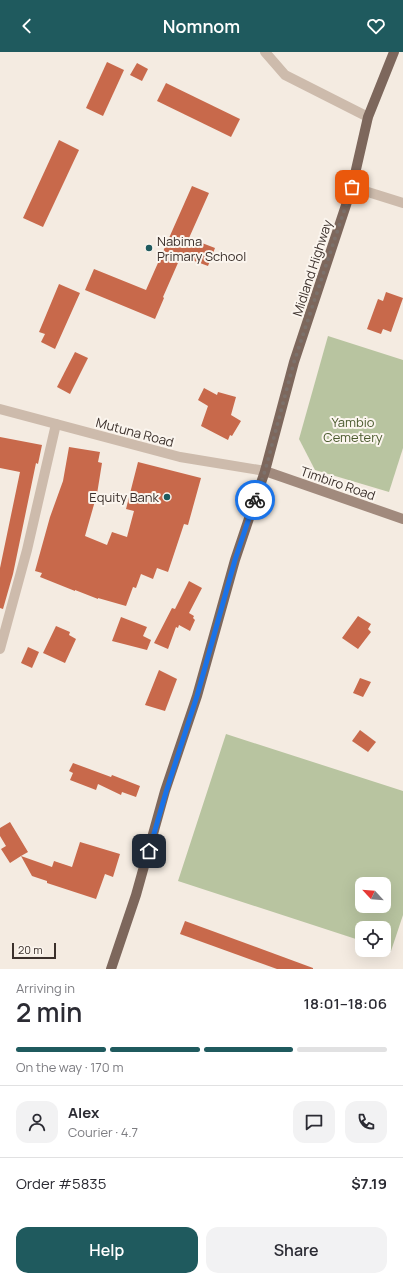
<!DOCTYPE html>
<html lang="en">
<head>
<meta charset="utf-8">
<style>
  body { margin:0; font-family:Manrope,sans-serif; background:#f2f2f3; color:#2b2b33; height:100vh; display:flex; flex-direction:column; font-size:15px; white-space:nowrap }
  * { box-sizing:border-box; margin:0 }
  p { font-size:13px; color:#7c7c81 }
  .icon { flex:none; width:22px; height:22px; fill:none; stroke:currentColor; stroke-width:2; stroke-linecap:round; stroke-linejoin:round }
  .map { position:relative; height:917px; overflow:hidden }
  .drawer { display:flex; flex-direction:column; background:#fff; flex:1 }
  .drawer>* { flex:none }
  .needle { width:26px; rotate:296deg }
  .buttons { position:absolute; left:355px; top:825px; display:grid; gap:8px }
  .buttons a { display:grid; place-items:center; width:36px; height:36px; border-radius:8px; background:#fff; box-shadow:0 4px 16px #0002; font-size:20px }
  .scale { position:absolute; left:12px; bottom:10px; width:44px; box-sizing:border-box; padding-left:4px; border:2px solid #3b302b; border-top:0; font-size:11px; line-height:14px; white-space:nowrap; color:#3b302b; -webkit-text-stroke:3px #fbf5ee; paint-order:stroke }
  .pin { position:absolute; display:grid; place-items:center; width:34px; height:34px; color:#fff; margin:-17px; border-radius:8px; box-shadow:0 2px 6px #0006 }
  .courier { position:absolute; display:grid; place-items:center; width:40px; height:40px; margin:-20px; border:3px solid #1a73e8; border-radius:50%; background:#fff; color:#222; box-shadow:0 1px 5px #0007 }
  .head em { font-style:normal; font-weight:600 }
  .head div { display:flex; flex-direction:column-reverse }
  .head { display:flex; align-items:center; justify-content:space-between; height:68px; padding:0 16px }
  h1 { font-size:26px; font-weight:600; line-height:30px }
  .bar { display:grid; grid-template-columns:repeat(4,1fr); gap:6px 4px; align-content:center; height:48px; padding:0 16px }
  .bar i { height:5px; border-radius:3px; background:#e1e1e2 }
  .bar .current { background:#1f5a5e }
  .bar p { grid-column:span 4 }
  .line { display:flex; align-items:center; gap:10px; padding:0 16px; border-top:1px solid #e1e1e2 }
  .line div { flex:1 }
  .round { display:grid; place-items:center; flex:none; width:42px; height:42px; border-radius:12px; background:#f2f2f3 }
  .button { display:flex; gap:8px; margin-top:auto; padding:8px 16px }
  .button a { flex:1; height:46px; border-radius:12px; background:#1f5a5e; color:#fff; font-size:16px; font-weight:600; line-height:46px; text-align:center }
  .button a+a { background:#f2f2f3; color:#2b2b33 }
  header { display:flex; justify-content:space-between; align-items:center; height:52px; padding:0 16px; background:#1f5a5e; color:#fff; font-size:18px; font-weight:600 }
  .map>svg:first-child { display:block }
</style>
</head>
<body>
<header><svg class="icon" aria-label="back" viewBox="0 0 24 24"><path d="M15 5l-7 7 7 7"/></svg>Nomnom<svg class="icon" aria-label="heart" viewBox="0 0 24 24"><path d="M12 20l-8-8c-3-5 5-10 8-4 3-6 11-1 8 4z"/></svg></header>
<div class="map">
<svg width="403" height="917" viewBox="0 0 403 917">
  <rect width="100%" height="100%" fill="#f4ebe1"/>
  <g fill="#b8c4a0" fill-rule="evenodd">
    <path d="M 328,284 L 403,308 L 403,396 L 389,440 L 315,418 L 299,387 Z"/>
    <path d="M 226,682 L 403,739 L 403,863 L 391,899 L 384,896 L 384,876 L 362,876 L 362,889 L 178,829 ZM 362,832 L 384,832 L 384,854 L 362,854 Z"/>
  </g>
  <g fill="#c8694b">
    <path d="M 107,10 L 124,18 L 103,64 L 86,56 Z"/>
    <path d="M 137,11 L 148,17 L 142,29 L 130,23 Z"/>
    <path d="M 166,31 L 240,67 L 231,85 L 157,49 Z"/>
    <path d="M 59,88 L 79,98 L 43,175 L 23,166 Z"/>
    <path d="M 192,134 L 209,141 L 189,186 L 215,196 L 208,214 L 181,204 L 163,245 L 164,246 L 155,267 L 85,238 L 94,217 L 146,238 Z"/>
    <path d="M 59,232 L 80,241 L 55,297 L 41,290 L 45,282 L 39,280 Z"/>
    <path d="M 386,240 L 403,246 L 391,280 L 383,277 L 381,282 L 367,277 L 378,247 L 383,249 Z"/>
    <path d="M 75,300 L 88,306 L 70,342 L 57,335 Z"/>
    <path d="M 204,336 L 217,343 L 218,340 L 236,345 L 231,363 L 241,369 L 232,384 L 230,383 L 228,388 L 201,374 L 208,354 L 198,348 Z"/>
    <path d="M 0,385 L 42,393 L 38,412 L 36,411 L 13,522 L 3,557 L 0,556 L 0,516 L 20,420 L 0,416 Z"/>
    <path d="M 69,395 L 100,400 L 98,410 L 102,411 L 97,442 L 85,484 L 107,493 L 112,480 L 127,485 L 134,459 L 126,457 L 138,410 L 201,426 L 188,473 L 184,472 L 168,520 L 157,516 L 153,527 L 141,522 L 136,536 L 133,535 L 126,554 L 98,546 L 98,547 L 75,538 L 75,539 L 40,525 L 42,521 L 35,519 L 50,465 L 63,429 Z"/>
    <path d="M 189,529 L 202,536 L 189,561 L 194,564 L 193,566 L 195,568 L 190,579 L 179,573 L 178,576 L 176,575 L 168,597 L 154,591 L 172,556 L 175,557 Z"/>
    <path d="M 358,564 L 371,572 L 368,577 L 371,580 L 358,597 L 342,586 Z"/>
    <path d="M 121,565 L 147,575 L 143,584 L 151,588 L 147,598 L 112,589 Z"/>
    <path d="M 56,574 L 70,580 L 69,583 L 76,587 L 65,611 L 43,601 Z"/>
    <path d="M 28,595 L 39,600 L 32,616 L 21,611 Z"/>
    <path d="M 159,618 L 177,627 L 165,659 L 145,653 Z"/>
    <path d="M 360,626 L 371,630 L 363,645 L 353,641 Z"/>
    <path d="M 360,678 L 376,690 L 368,700 L 352,689 Z"/>
    <path d="M 73,711 L 111,725 L 112,723 L 140,734 L 136,745 L 122,740 L 121,743 L 98,732 L 96,738 L 70,728 L 73,721 L 69,719 Z"/>
    <path d="M 10,770 L 28,800 L 21,804 L 52,815 L 54,809 L 72,815 L 80,790 L 120,802 L 113,825 L 105,822 L 96,847 L 47,831 L 47,829 L 32,824 L 21,804 L 10,811 L 1,797 L 6,794 L 0,784 L 0,776 Z"/>
    <path d="M 185,869 L 313,916 L 313,917 L 277,917 L 180,882 Z"/>
  </g>
  <g fill="none" stroke-linecap="round" stroke-linejoin="round">
    <g stroke="#cdbbac" stroke-width="10">
      <path d="M 265,0 L 285,23 L 368,65"/>
      <path d="M 352,135 L 403,151"/>
      <path d="M 0,597 L 27,498 L 56,372"/>
    </g>
    <path stroke="#cdbbac" stroke-width="10" d="M 0,357 L 180,405 L 265,419"/>
    <path stroke="#a18a7d" stroke-width="10" d="M 265,419 L 403,467"/>
    <path stroke="#7d675c" stroke-width="10" d="M 111,917 L 136,843 L 165,739 L 197,644 L 235,508 L 265,419 L 294,310 L 352,135 L 368,65 L 394,0"/>
  </g>
  <g fill="none" stroke-linecap="round" stroke-linejoin="round">
    <path stroke="#7c716b" stroke-width="4" stroke-dasharray="0 7.2" d="M 255,448 L 265,419 L 294,310 L 352,135"/>
    <path stroke="#1a73e8" stroke-width="5" d="M 149,799 L 166,740 L 197,644 L 235,508 L 255,448"/>
  </g>
  <g fill="#1f5a5e" stroke="#fbf5ee" stroke-width="1.5">
    <circle cx="149" cy="196" r="4"/>
    <circle cx="167" cy="445" r="4"/>
  </g>
  <g text-anchor="middle" dominant-baseline="central" stroke-width="4" stroke-linejoin="round" paint-order="stroke">
    <g font-size="13" fill="#3b302b" stroke="#fbf5ee" text-anchor="start">
      <text x="157" y="189">Nabima<tspan x="157" dy="15">Primary School</tspan></text>
      <text x="159" y="445" text-anchor="end">Equity Bank</text>
    </g>
    <g font-size="13" fill="#3b302b" stroke="#fbf5ee">
      <text transform="translate(312 216) rotate(-72)">Midland Highway</text>
      <text transform="translate(135 380) rotate(15)">Mutuna Road</text>
      <text transform="translate(338 431) rotate(19)">Timbiro Road</text>
    </g>
    <g font-size="13" fill="#4a5a2e" stroke="#fbf5ee">
      <text x="353" y="370">Yambio<tspan x="353" dy="15">Cemetery</tspan></text>
    </g>
  </g>
</svg>
<div class="buttons">
<a><svg class="needle" viewBox="-14 -14 28 28"><path d="M0-13l5 13h-10z" fill="#e53935"/><path d="M0 13l5-13h-10z" fill="#7c7c81"/></svg></a>
<a><svg class="icon" aria-label="locate" viewBox="0 0 24 24"><circle cx="12" cy="12" r="6"/><path d="M12 2v4M12 18v4M2 12h4M18 12h4"/></svg></a>
</div>
<div class="scale">20 m</div>
<div class="pin" style="left:352px;top:135px;background:#ea580c"><svg class="icon" aria-label="bag" viewBox="0 0 24 24"><path d="M5 8h14l-1 12H6zM9 8a3 3 0 0 1 6 0"/></svg></div>
<div class="pin" style="left:149px;top:799px;background:#1f2937"><svg class="icon" aria-label="home" viewBox="0 0 24 24"><path d="M3 11l9-7 9 7M6 9v11h12V9"/></svg></div>
<div class="courier" style="left:255px;top:448px"><svg class="icon" aria-label="bike" viewBox="0 0 24 24"><circle cx="6" cy="16" r="4"/><circle cx="18" cy="16" r="4"/><path d="M6 16l4-8h5l3 8M10 8l3 8H6M13 5h3"/></svg></div>
</div>
<section class="drawer">
<div class="head"><div><h1>2 min</h1><p>Arriving in</p></div><em>18:01–18:06</em></div>
<div class="bar"><i class="current"></i><i class="current"></i><i class="current"></i><i></i><p>On the way · 170 m</p></div>
<div class="line" style="height:72px"><a class="round"><svg class="icon" aria-label="person" viewBox="0 0 24 24"><circle cx="12" cy="8" r="4"/><path d="M4 21q1-7 8-7t8 7"/></svg></a><div><b>Alex</b><p>Courier · 4.7</p></div><a class="round"><svg class="icon" aria-label="chat" viewBox="0 0 24 24"><path d="M4 5h16v11H9l-5 4z"/></svg></a><a class="round"><svg class="icon" aria-label="phone" viewBox="0 0 24 24"><path d="M5 4h4l2 5-3 2q2 4 5 5l2-3 5 2v4C11 20 4 13 5 4z"/></svg></a></div>
<div class="line" style="height:52px"><div>Order #5835</div><b>$7.19</b></div>
<div class="button"><a>Help</a><a>Share</a></div>
</section>
</body>
</html>
